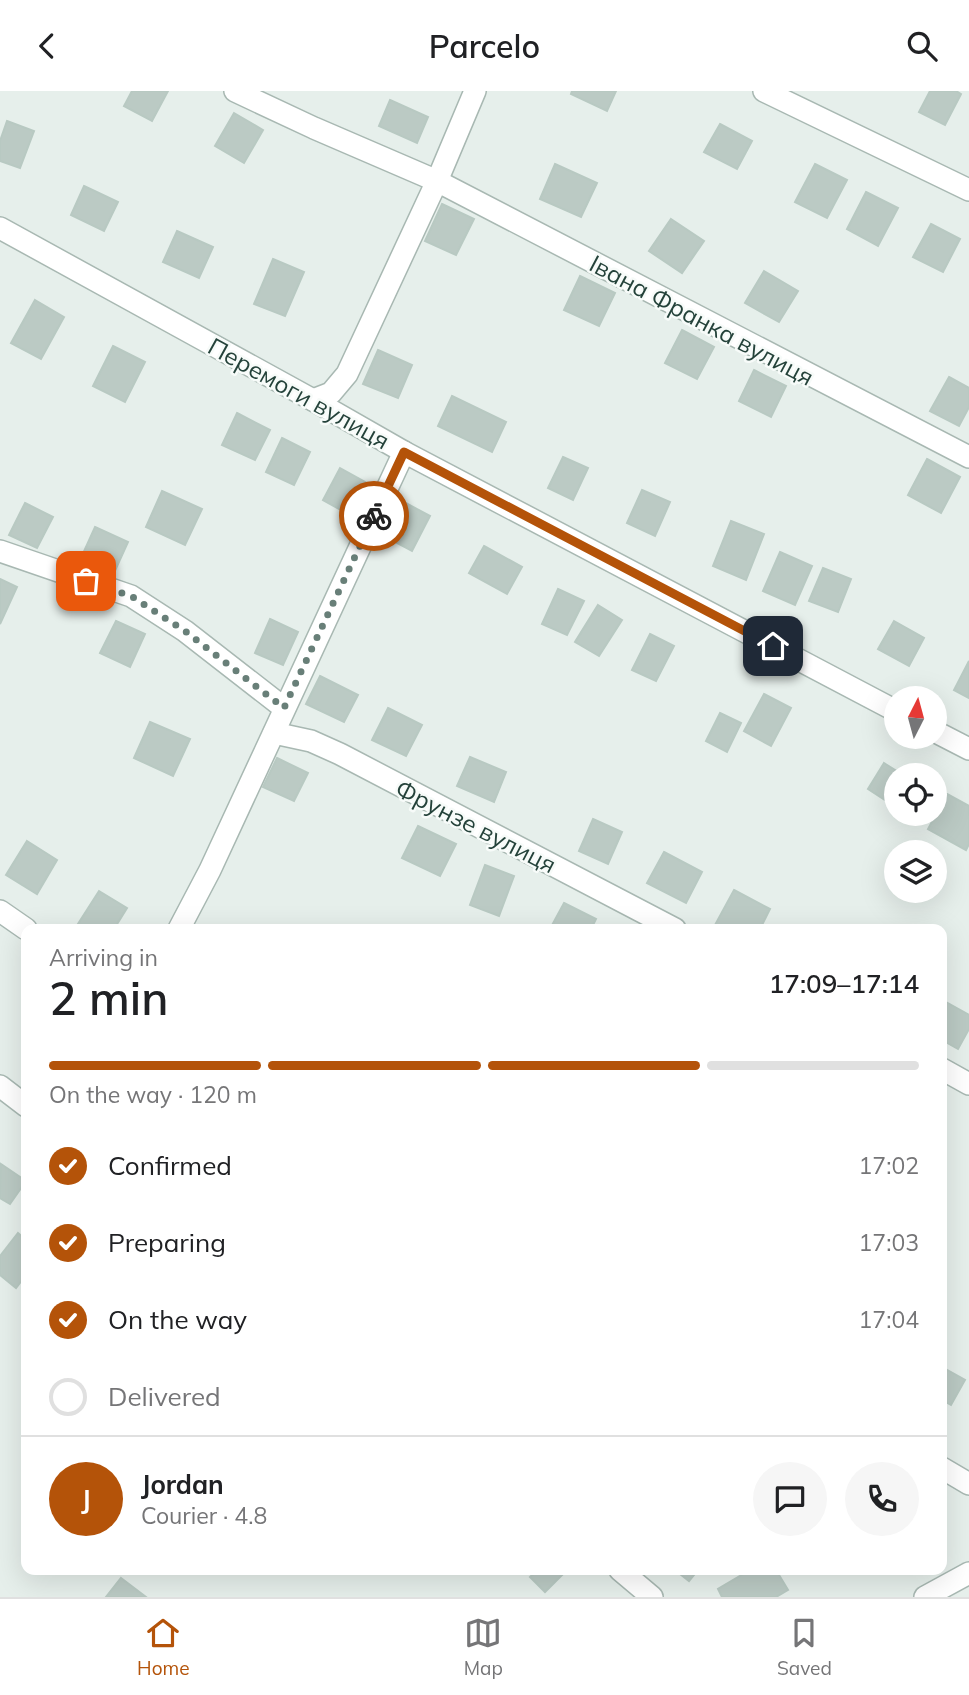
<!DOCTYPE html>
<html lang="en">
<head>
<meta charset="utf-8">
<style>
  body { margin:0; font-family:Mulish,sans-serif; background:#f6f6f6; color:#202124; height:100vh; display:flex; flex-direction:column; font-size:26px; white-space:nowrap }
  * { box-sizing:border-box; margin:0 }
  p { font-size:23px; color:#757577 }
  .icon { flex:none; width:38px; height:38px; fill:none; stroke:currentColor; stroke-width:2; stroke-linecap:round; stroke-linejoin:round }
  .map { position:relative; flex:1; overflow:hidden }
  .drawer { position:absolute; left:21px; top:833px; width:926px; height:651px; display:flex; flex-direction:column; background:#fff; border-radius:14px; box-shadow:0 7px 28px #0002 }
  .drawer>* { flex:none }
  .needle { width:46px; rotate:6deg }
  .controls { position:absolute; left:884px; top:595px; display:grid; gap:14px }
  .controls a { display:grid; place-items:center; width:63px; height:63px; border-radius:50%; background:#fff; box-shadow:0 7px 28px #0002; font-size:35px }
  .pin { position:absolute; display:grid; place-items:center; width:60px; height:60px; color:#fff; margin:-30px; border-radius:14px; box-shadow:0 4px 10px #0006 }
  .courier { position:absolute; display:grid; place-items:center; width:70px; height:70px; margin:-35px; border:5px solid #b45309; border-radius:50%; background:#fff; color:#222; box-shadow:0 2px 9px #0007 }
  .summary em { font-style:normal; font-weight:600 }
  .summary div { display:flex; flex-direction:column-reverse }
  .summary { display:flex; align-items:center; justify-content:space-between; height:119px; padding:0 28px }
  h1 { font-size:46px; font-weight:600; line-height:52px }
  .bar { display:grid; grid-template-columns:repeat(4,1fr); gap:10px 7px; align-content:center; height:84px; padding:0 28px }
  .bar i { height:9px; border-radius:5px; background:#e0e0e0 }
  .bar .active { background:#b45309 }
  .bar p { grid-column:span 4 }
  .line { display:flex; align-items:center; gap:18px; padding:0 28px; border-top:2px solid #e0e0e0 }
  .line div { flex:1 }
  .round { display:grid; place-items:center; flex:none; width:74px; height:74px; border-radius:37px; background:#f6f6f6 }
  ol { padding:0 28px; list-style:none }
  li { display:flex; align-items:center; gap:21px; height:77px }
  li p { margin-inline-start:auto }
  li .icon { padding:7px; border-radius:50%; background:#b45309; color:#fff; stroke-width:4 }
  li:last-child { color:#757577 }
  li i { width:38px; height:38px; border:4px solid #e0e0e0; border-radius:50% }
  header { display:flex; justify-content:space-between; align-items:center; height:91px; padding:0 28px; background:#fff; font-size:32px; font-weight:600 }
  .menu { display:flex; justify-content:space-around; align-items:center; height:98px; border-top:2px solid #e0e0e0; background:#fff; font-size:19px; color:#757577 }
  .menu a { display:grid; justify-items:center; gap:4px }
  .menu .active { color:#b45309 }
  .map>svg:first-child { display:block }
</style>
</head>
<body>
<header><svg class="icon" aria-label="back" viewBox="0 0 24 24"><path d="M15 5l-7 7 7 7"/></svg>Parcelo<svg class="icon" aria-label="search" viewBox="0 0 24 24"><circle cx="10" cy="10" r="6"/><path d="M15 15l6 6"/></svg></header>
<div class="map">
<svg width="969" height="1506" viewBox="0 0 969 1506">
  <rect width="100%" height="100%" fill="#e6efeb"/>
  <g fill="#bbcac4" stroke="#b8c9c2" stroke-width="2">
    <path d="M 132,0 L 168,0 L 152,30 L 124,15 Z"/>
    <path d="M 572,0 L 616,0 L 607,20 L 571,3 Z"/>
    <path d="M 930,0 L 956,0 L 961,3 L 945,34 L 919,21 Z"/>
    <path d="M 390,9 L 428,26 L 417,52 L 379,35 Z"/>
    <path d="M 234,22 L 263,39 L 244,72 L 215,55 Z"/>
    <path d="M 7,30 L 34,40 L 20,77 L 0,70 L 0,50 Z"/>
    <path d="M 720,33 L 752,50 L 737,78 L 704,61 Z"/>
    <path d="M 555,73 L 597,92 L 581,126 L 540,108 Z"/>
    <path d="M 815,73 L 847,89 L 827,127 L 795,111 Z"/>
    <path d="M 84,95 L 118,111 L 104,140 L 71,124 Z"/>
    <path d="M 866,101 L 898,117 L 878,155 L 847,138 Z"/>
    <path d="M 442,113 L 474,128 L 456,164 L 425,150 Z"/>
    <path d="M 671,128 L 704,150 L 682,182 L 649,160 Z"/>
    <path d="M 931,133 L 960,148 L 943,181 L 913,166 Z"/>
    <path d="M 177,140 L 213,156 L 199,187 L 163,171 Z"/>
    <path d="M 273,168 L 304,181 L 285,225 L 254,213 Z"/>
    <path d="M 764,180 L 798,200 L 779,231 L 745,212 Z"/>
    <path d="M 580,185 L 615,202 L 599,235 L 564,219 Z"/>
    <path d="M 35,209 L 64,226 L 41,268 L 11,252 Z"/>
    <path d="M 682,239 L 714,256 L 697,288 L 665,272 Z"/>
    <path d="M 113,255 L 145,271 L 125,311 L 93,295 Z"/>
    <path d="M 378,259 L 412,274 L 398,307 L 363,293 Z"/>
    <path d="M 754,279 L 786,295 L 771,326 L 739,310 Z"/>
    <path d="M 949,286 L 969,297 L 969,316 L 959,335 L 930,320 Z"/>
    <path d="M 452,305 L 506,331 L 492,361 L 438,335 Z"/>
    <path d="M 237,322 L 270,339 L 255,369 L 222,354 Z"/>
    <path d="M 282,347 L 310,361 L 294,394 L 266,381 Z"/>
    <path d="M 563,366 L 588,377 L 573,409 L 548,397 Z"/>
    <path d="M 927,368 L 960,386 L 941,422 L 908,404 Z"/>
    <path d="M 340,377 L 365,391 L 348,423 L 323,409 Z"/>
    <path d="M 642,399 L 670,411 L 655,445 L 627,432 Z"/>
    <path d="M 162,400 L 202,418 L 185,454 L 146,436 Z"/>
    <path d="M 402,410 L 430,425 L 412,460 L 384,445 Z"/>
    <path d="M 25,412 L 53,426 L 37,457 L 9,444 Z"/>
    <path d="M 731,430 L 764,443 L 746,489 L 713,475 Z"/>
    <path d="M 95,436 L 128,451 L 114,482 L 81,467 Z"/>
    <path d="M 484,455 L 522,476 L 507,503 L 469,482 Z"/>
    <path d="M 780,461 L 812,475 L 795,514 L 763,500 Z"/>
    <path d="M 823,477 L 851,488 L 838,521 L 809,510 Z"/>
    <path d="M 0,488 L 17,496 L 0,533 Z"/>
    <path d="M 558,498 L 584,510 L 567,544 L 542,533 Z"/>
    <path d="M 598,514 L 622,529 L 599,565 L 575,551 Z"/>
    <path d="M 270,528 L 298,541 L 283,574 L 255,562 Z"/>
    <path d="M 116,530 L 145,543 L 130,576 L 100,562 Z"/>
    <path d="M 894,530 L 924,547 L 909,575 L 878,558 Z"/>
    <path d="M 650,543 L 674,555 L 656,590 L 632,579 Z"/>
    <path d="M 969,570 L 969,607 L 954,599 Z"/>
    <path d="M 320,585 L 358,604 L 344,631 L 306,613 Z"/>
    <path d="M 764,603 L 791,617 L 771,655 L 744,640 Z"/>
    <path d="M 388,617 L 422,634 L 406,665 L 372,649 Z"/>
    <path d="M 720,622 L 741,632 L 727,661 L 706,650 Z"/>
    <path d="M 150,631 L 190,648 L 173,685 L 134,667 Z"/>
    <path d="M 470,666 L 506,681 L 494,711 L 457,695 Z"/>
    <path d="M 277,667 L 308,682 L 294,710 L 263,696 Z"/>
    <path d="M 884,672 L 903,684 L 896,684 L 894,715 L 868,698 Z"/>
    <path d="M 947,703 L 969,715 L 969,753 L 966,759 L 928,738 Z"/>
    <path d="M 593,728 L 622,741 L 608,773 L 579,760 Z"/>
    <path d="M 418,735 L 456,753 L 440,785 L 402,767 Z"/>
    <path d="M 27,750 L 57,769 L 37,803 L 6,784 Z"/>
    <path d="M 664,761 L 702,781 L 686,812 L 647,792 Z"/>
    <path d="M 485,774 L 514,785 L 499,825 L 470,814 Z"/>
    <path d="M 734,799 L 770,818 L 760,838 L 723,838 L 715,834 Z"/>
    <path d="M 99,800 L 127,817 L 114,838 L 87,838 L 78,833 Z"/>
    <path d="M 564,812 L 596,828 L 591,838 L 550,838 Z"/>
    <path d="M 946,911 L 969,924 L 969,938 L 958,958 L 942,949 L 942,919 Z"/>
    <path d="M 1,1073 L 26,1090 L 10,1113 L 0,1107 Z"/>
    <path d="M 18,1142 L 26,1149 L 26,1184 L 16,1197 L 0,1184 L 0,1165 Z"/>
    <path d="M 942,1276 L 965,1289 L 951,1314 L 942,1309 Z"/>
    <path d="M 537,1479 L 564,1479 L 566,1480 L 545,1501 L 530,1486 Z"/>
    <path d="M 675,1479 L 698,1479 L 689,1490 Z"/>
    <path d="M 750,1479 L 776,1479 L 788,1499 L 776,1506 L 722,1506 L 718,1498 Z"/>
    <path d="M 121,1487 L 146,1506 L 106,1506 Z"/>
  </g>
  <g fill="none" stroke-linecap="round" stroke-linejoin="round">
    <defs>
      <g id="minor">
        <path d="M 235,0 L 314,37 L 437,90 L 969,366"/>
        <path d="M 764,0 L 969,99"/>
        <path d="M 0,137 L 313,309 L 404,361 L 896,620"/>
        <path d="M 313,309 L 331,302 L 347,283 L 437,90 L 475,0"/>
        <path d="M 0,460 L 131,505 L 185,540 L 284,617"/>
        <path d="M 934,640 L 969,658"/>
        <path d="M 274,642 L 311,650 L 340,663 L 675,838"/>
        <path d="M 0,820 L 26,838"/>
        <path d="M 179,838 L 210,779 L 404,361"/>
        <path d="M 942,978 L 969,993"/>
        <path d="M 0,995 L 26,1015"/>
        <path d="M 942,1377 L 969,1393"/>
        <path d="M 620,1479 L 652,1506"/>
        <path d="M 925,1506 L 969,1482"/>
      </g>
    </defs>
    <use href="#minor" stroke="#a8b8b2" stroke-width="24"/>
    <use href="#minor" stroke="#fff" stroke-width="21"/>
  </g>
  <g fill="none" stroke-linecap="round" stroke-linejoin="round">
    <path stroke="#687f78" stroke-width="7" stroke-dasharray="0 12.6" d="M 86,490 L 131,505 L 185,540 L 284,617 L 374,425"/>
    <path stroke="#b45309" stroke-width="9" d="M 374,425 L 404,361 L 773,555"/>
  </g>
  <g text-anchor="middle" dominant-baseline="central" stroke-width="5" stroke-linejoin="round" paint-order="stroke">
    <g font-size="24" fill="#24423a" stroke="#f7fbf9">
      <text transform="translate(702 229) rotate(28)">Івана Франка вулиця</text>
      <text transform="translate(299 302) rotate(29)">Перемоги вулиця</text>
      <text transform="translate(476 735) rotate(27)">Фрунзе вулиця</text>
    </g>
  </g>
</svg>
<div class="controls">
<a><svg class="needle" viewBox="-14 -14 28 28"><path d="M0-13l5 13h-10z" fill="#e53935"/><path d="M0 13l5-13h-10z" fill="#757577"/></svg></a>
<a><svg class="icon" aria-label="locate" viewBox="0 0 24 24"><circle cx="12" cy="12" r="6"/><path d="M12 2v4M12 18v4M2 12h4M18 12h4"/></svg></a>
<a><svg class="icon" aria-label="layers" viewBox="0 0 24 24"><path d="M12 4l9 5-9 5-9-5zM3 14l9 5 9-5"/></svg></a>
</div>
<div class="pin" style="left:86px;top:490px;background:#ea580c"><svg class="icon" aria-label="bag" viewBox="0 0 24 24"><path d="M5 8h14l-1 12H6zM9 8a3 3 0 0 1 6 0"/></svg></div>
<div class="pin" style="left:773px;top:555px;background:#1f2937"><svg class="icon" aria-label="home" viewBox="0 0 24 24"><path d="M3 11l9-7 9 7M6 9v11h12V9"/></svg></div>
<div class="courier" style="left:374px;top:425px"><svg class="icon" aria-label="bike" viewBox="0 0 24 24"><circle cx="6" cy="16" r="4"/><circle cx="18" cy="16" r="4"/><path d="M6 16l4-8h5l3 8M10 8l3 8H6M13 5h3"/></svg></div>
<section class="drawer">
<div class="summary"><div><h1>2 min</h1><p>Arriving in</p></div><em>17:09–17:14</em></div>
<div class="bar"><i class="active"></i><i class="active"></i><i class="active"></i><i></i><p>On the way · 120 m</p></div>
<ol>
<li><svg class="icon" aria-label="check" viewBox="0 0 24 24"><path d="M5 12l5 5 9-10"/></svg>Confirmed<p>17:02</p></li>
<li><svg class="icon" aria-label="check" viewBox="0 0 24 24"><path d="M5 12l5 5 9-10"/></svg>Preparing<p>17:03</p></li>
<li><svg class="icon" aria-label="check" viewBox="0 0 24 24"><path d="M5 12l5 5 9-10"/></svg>On the way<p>17:04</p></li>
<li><i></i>Delivered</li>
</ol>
<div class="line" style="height:126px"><b class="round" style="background:#b45309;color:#fff">J</b><div><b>Jordan</b><p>Courier · 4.8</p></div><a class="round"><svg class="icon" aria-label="chat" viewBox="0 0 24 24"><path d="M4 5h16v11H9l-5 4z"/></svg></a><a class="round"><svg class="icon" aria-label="phone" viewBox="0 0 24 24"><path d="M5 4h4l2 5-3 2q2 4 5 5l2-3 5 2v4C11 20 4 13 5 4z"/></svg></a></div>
</section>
</div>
<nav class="menu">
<a class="active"><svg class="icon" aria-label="home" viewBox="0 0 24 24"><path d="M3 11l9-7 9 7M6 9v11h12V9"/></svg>Home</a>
<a><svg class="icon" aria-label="map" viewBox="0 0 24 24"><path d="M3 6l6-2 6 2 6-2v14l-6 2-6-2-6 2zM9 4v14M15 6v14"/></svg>Map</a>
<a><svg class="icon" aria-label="saved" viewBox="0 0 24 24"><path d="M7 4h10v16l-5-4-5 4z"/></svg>Saved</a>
</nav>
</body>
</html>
